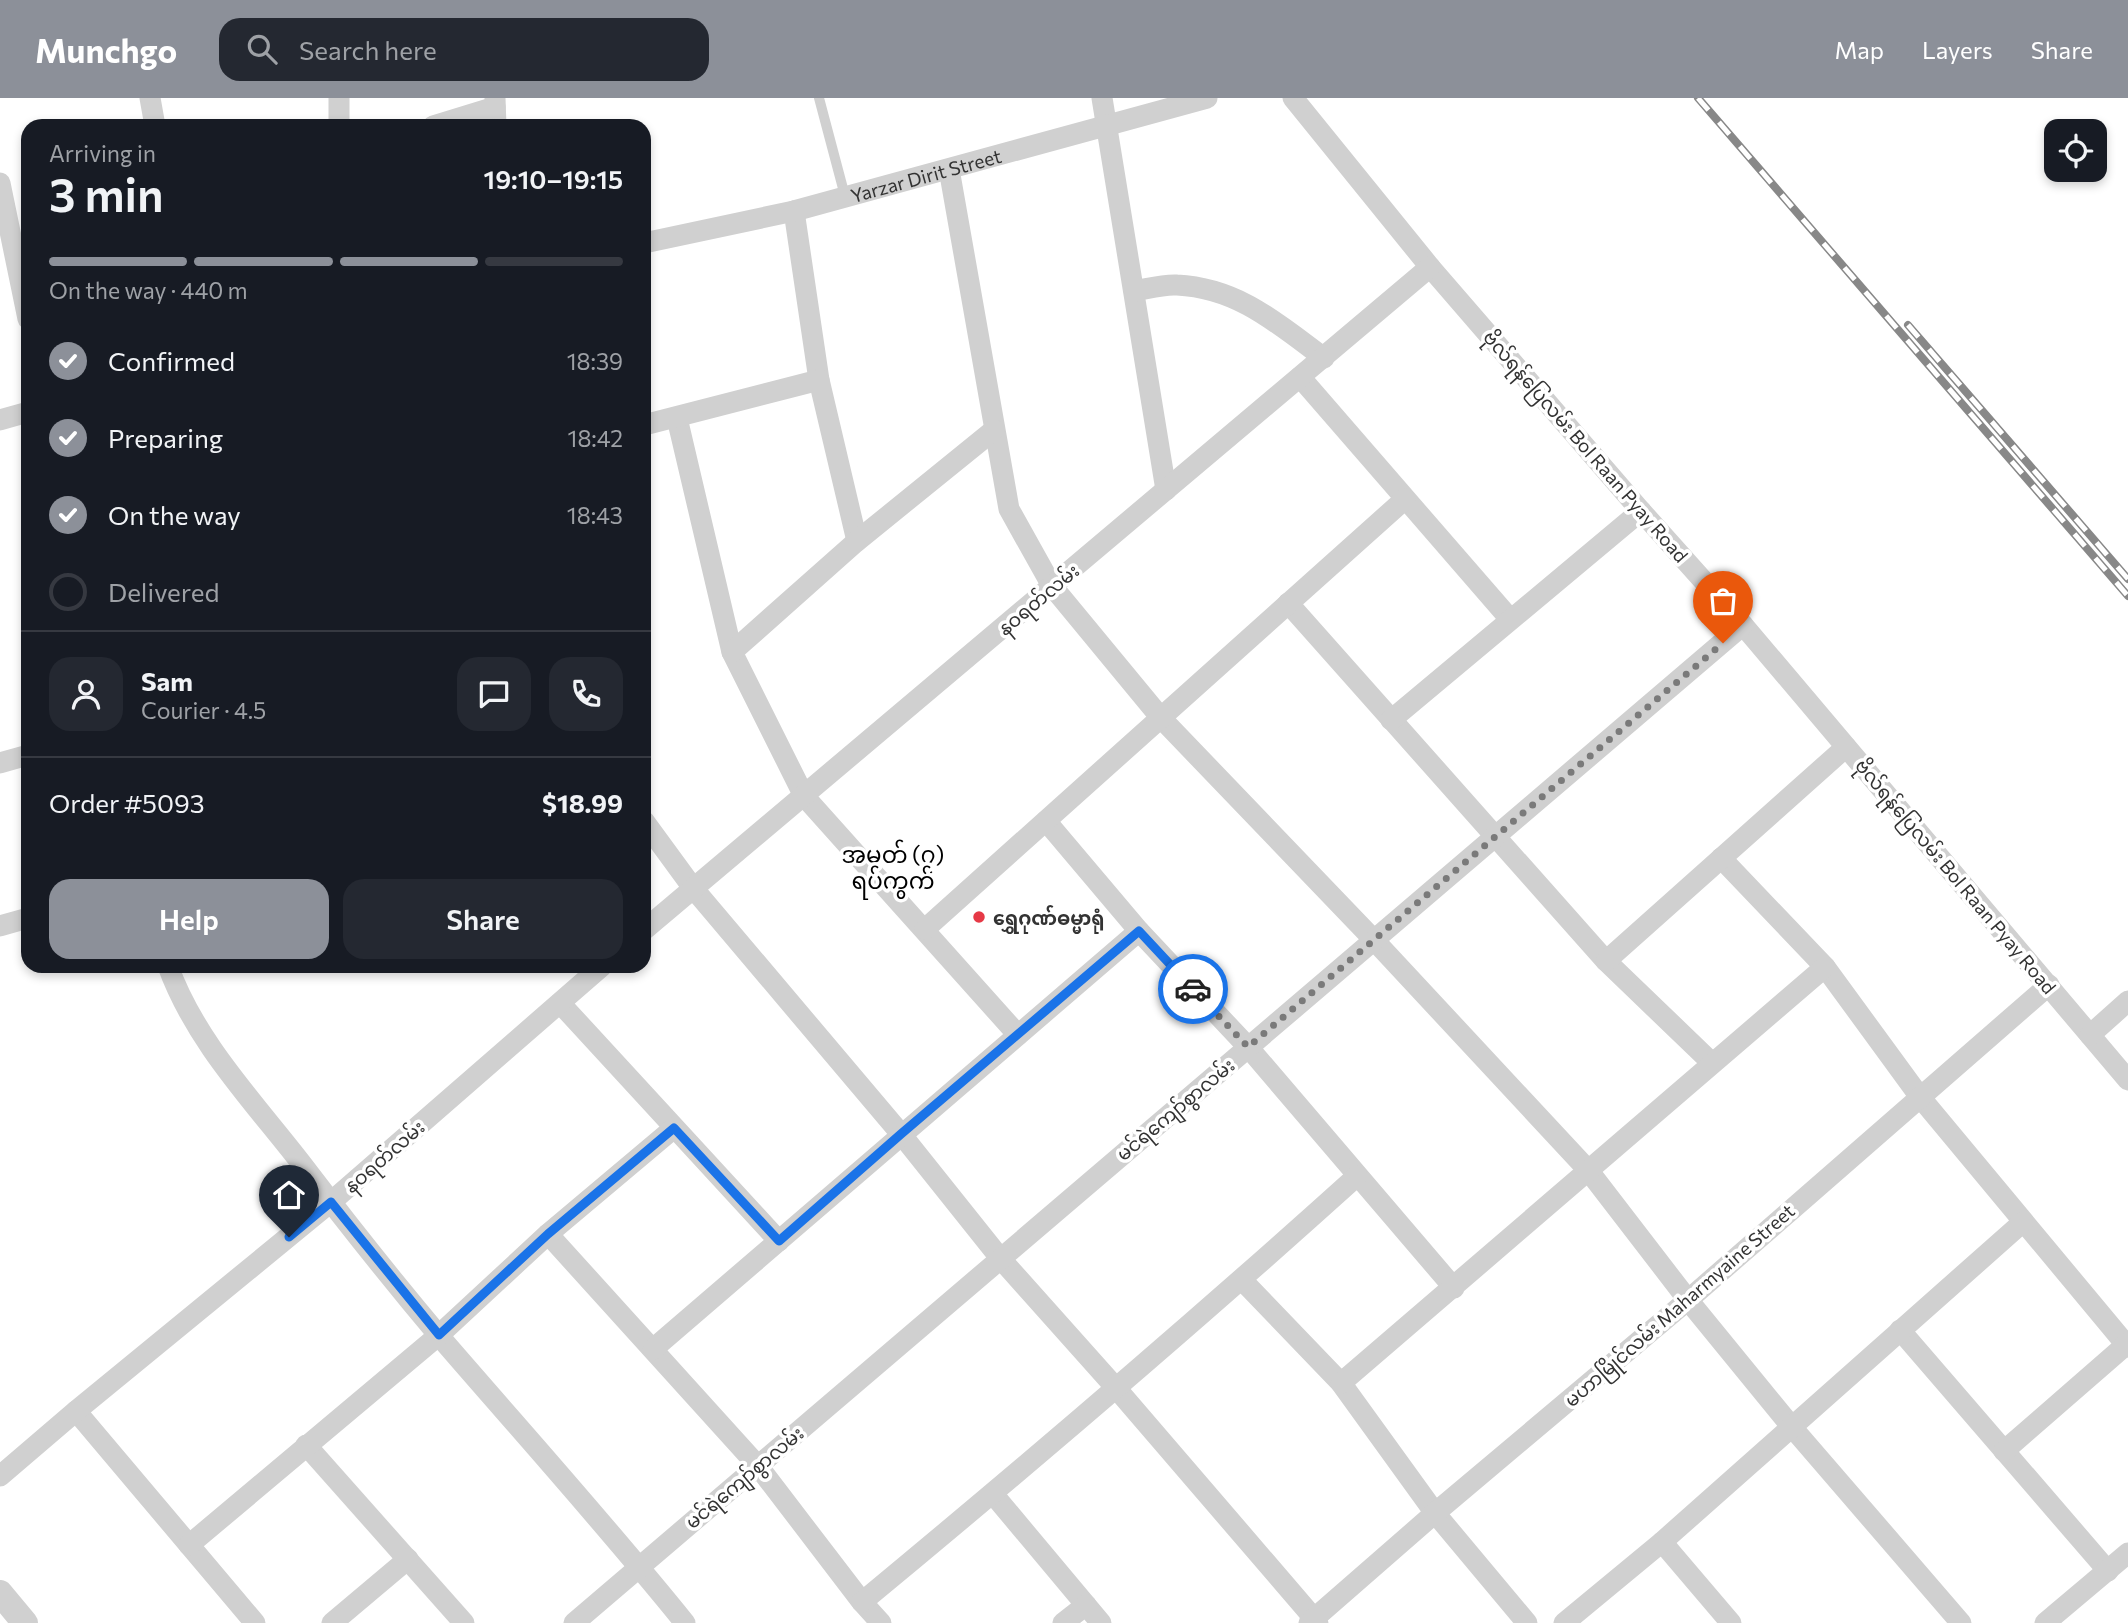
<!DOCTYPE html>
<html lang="en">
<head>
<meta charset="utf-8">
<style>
  body { margin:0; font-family:Commissioner,"Noto Sans Myanmar",sans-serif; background:#242831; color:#f1f3f6; height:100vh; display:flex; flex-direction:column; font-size:26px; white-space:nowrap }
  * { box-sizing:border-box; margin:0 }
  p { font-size:23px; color:#9ea1a6 }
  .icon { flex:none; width:38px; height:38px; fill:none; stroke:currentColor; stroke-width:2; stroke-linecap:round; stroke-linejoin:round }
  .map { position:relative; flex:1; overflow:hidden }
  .panel { position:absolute; left:21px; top:21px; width:630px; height:854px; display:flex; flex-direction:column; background:#171b24; border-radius:21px; box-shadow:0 4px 10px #0003 }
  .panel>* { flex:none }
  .tools { position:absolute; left:2044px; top:21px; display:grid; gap:14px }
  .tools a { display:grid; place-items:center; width:63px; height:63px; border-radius:14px; background:#171b24; box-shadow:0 4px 10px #0003; font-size:35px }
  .pin { position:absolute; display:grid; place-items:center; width:60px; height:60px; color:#fff; margin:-72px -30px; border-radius:50% 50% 50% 0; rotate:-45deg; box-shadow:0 0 7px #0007 }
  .pin .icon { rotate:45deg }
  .courier { position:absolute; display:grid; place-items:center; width:70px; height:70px; margin:-35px; border:5px solid #1a73e8; border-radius:50%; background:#fff; color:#222; box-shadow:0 2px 9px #0007 }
  .head em { font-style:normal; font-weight:600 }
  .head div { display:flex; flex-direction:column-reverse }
  .head { display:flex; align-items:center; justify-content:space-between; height:119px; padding:0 28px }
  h1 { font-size:46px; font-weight:600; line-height:52px }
  .bar { display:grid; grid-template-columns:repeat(4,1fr); gap:10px 7px; align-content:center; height:84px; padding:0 28px }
  .bar i { height:9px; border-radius:5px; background:#363941 }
  .bar .active { background:#8c9099 }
  .bar p { grid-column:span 4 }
  .line { display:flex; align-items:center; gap:18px; padding:0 28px; border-top:2px solid #363941 }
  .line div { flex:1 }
  .round { display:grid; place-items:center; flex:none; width:74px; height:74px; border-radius:21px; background:#242831 }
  ol { padding:0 28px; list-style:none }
  li { display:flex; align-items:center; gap:21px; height:77px }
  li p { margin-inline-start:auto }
  li .icon { padding:7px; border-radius:50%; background:#8c9099; color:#fff; stroke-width:4 }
  li:last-child { color:#9ea1a6 }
  li i { width:38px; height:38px; border:4px solid #363941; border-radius:50% }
  .primary-button { display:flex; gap:14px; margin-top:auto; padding:14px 28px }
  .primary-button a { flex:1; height:80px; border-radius:21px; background:#8c9099; color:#fff; font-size:28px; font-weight:600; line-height:80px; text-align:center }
  .primary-button a+a { background:#242831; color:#f1f3f6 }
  header { display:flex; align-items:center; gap:42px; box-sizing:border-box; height:98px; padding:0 35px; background:#8c9099; color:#fff }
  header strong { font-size:33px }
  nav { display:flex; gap:38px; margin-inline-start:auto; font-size:24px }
  .search { width:490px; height:63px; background:#242831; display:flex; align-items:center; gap:18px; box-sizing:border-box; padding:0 24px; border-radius:21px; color:#9ea1a6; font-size:26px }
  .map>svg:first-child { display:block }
</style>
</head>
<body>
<header>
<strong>Munchgo</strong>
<div class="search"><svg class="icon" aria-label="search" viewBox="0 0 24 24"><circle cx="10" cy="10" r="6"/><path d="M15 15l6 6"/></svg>Search here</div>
<nav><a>Map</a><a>Layers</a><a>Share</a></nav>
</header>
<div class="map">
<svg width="2128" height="1525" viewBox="0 0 2128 1525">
  <rect width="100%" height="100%" fill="#fff"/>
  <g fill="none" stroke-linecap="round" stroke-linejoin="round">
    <path stroke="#d0d0d0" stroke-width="10" d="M 819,0 L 845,98"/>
    <g stroke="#d0d0d0" stroke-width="21">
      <path d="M 150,0 L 155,28"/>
      <path d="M 339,0 L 339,28"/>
      <path d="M 495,0 L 496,28"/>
      <path d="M 1102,0 L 1166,392"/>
      <path d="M 1293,0 L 1430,169 L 1641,413 L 1743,527 L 2128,982"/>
      <path d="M 433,28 L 495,9"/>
      <path d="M 949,71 L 1009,411 L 1052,488 L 1161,620 L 1374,842 L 1588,1072 L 1688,1202 L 1791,1328 L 1961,1525"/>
      <path d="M 0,85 L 28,221"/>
      <path d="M 794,113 L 819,282 L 857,443"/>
      <path id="s1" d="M 644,145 L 794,113 L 1207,0"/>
      <path d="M 1134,193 C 1147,191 1163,186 1177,187 C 1238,190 1277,225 1324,260"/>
      <path d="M 1300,279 L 1510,521"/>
      <path d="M 677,320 L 732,554 L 804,698 L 1018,937"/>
      <path d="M 0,322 L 28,314"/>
      <path d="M 644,327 L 819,282"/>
      <path d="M 1288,505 L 1606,863 L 1712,965"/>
      <path d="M 732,554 L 857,443 L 994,332"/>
      <path d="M 1391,622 L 1641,413"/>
      <path d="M 0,665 L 28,657"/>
      <path d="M 644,723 L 693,790 L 901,1036 L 1000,1160 L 1116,1290 L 1318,1525"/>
      <path d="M 1046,723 L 1139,833 L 1248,949 L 1454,1190"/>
      <path d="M 1721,760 L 1825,869 L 1920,999 L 2128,1249"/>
      <path d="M 0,828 L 28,820"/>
      <path d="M 925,831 L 1405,401"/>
      <path d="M 644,832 L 1430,169"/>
      <path d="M 1606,863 L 1846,649"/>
      <path d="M 168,868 C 195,943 253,1003 301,1065 C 346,1124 392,1182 440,1239 C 522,1334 606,1427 685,1525"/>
      <path d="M 560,905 L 779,1143"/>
      <path d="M 2090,937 L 2128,903"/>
      <path d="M 548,1136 L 758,1368 L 862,1504 L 881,1525"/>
      <path d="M 1242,1182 L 1341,1285 L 1435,1415 L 1527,1525"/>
      <path d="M 1900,1232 L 2108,1473"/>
      <path d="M 653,1251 L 1139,833"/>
      <path d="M 1341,1285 L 1825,869"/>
      <path d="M 76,1313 L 255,1525"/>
      <path d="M 306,1347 L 464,1525"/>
      <path d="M 2004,1353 L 2128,1245"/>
      <path d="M 0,1378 L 76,1313 L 331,1104 L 602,868"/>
      <path d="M 993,1396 L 1101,1525"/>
      <path d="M 1662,1444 L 1731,1525"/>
      <path d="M 189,1447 L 439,1237 L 548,1136 L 674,1030"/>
      <path d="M 862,1504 C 1030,1365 1195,1224 1357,1078"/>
      <path d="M 332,1525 L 408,1461"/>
      <path d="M 574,1525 L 1743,527"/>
      <path d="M 1063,1525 L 1086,1507"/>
      <path d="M 1309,1525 L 1435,1415 L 1688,1202 L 2049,887"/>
      <path d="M 1564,1525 L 1662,1444 L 2023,1124"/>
      <path d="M 2045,1525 L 2128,1455"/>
    </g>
    <path stroke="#d0d0d0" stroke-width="26" d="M 0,1495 L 25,1525"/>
    <defs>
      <g id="rail">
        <path d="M 1698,0 L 2128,498"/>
        <path d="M 1908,227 L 2128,481"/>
      </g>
    </defs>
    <use href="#rail" stroke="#888" stroke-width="8"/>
    <use href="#rail" stroke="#fff" stroke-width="5" stroke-dasharray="16" stroke-linecap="butt"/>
  </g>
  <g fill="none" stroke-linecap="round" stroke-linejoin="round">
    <path stroke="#7a7a7a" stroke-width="7" stroke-dasharray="0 12.6" d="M 1193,891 L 1248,949 L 1723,545"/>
    <path stroke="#1a73e8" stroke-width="9" d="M 289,1139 L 331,1104 L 439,1237 L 548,1136 L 674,1030 L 779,1143 L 901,1036 L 1139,833 L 1193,891"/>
  </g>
  <circle fill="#e63946" stroke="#fff" stroke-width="2.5" cx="979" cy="819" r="7"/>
  <g text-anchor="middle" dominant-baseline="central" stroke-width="7" stroke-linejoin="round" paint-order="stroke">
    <g font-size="19" fill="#333" stroke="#fff">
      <text stroke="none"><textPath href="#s1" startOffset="290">Yarzar Dirit Street</textPath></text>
      <text transform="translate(1586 348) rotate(49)">ဗိုလ်ရန်ပြေလမ်း Bol Raan Pyay Road</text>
      <text transform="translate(1038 501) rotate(-40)">နဝရတ်လမ်း</text>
      <text transform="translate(1956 778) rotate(50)">ဗိုလ်ရန်ပြေလမ်း Bol Raan Pyay Road</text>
      <text transform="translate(1175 1011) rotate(-40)">မင်ရဲကျော်စွာလမ်း</text>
      <text transform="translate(384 1058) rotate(-41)">နဝရတ်လမ်း</text>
      <text transform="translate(1679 1207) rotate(-41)">မဟာမြိုင်လမ်း Maharmyaine Street</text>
      <text transform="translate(744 1379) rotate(-40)">မင်ရဲကျော်စွာလမ်း</text>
    </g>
    <g font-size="19" font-weight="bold" fill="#333" stroke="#fff" text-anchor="start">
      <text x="993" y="819">ရွှေဂုဏ်ဓမ္မာရုံ</text>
    </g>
    <g font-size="23" fill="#000" stroke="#fff">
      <text x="893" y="756">အမှတ် (၇)<tspan x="893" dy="26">ရပ်ကွက်</tspan></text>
    </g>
  </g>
</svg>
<div class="tools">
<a><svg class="icon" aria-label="locate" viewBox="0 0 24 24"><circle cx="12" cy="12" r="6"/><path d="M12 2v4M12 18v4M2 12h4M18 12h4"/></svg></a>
</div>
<div class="pin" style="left:1723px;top:545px;background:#ea580c"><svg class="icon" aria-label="bag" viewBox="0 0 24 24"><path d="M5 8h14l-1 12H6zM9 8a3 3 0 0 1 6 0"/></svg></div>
<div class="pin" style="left:289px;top:1139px;background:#1f2937"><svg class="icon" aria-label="home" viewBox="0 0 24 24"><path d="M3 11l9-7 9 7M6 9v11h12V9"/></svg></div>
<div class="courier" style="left:1193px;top:891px"><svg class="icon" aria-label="car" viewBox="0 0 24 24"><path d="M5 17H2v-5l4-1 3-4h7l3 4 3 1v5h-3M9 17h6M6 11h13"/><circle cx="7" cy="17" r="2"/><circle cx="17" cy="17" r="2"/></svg></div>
<section class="panel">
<div class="head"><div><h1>3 min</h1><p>Arriving in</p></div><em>19:10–19:15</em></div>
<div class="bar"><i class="active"></i><i class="active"></i><i class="active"></i><i></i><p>On the way · 440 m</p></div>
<ol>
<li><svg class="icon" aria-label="check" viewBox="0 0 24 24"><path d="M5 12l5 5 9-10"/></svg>Confirmed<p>18:39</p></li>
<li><svg class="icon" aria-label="check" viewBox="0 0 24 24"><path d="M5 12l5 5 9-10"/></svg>Preparing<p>18:42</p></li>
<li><svg class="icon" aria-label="check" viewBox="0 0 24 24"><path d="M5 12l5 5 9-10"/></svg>On the way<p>18:43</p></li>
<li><i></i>Delivered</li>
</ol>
<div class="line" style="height:126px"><a class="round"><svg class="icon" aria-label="person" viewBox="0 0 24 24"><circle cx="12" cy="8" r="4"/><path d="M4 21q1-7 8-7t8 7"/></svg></a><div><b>Sam</b><p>Courier · 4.5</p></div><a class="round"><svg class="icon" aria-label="chat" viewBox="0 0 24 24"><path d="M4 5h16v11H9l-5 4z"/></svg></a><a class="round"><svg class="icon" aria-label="phone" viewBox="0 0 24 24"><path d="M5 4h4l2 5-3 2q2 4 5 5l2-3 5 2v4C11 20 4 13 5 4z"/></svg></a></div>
<div class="line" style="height:91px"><div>Order #5093</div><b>$18.99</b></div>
<div class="primary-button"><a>Help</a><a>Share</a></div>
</section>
</div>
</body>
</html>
